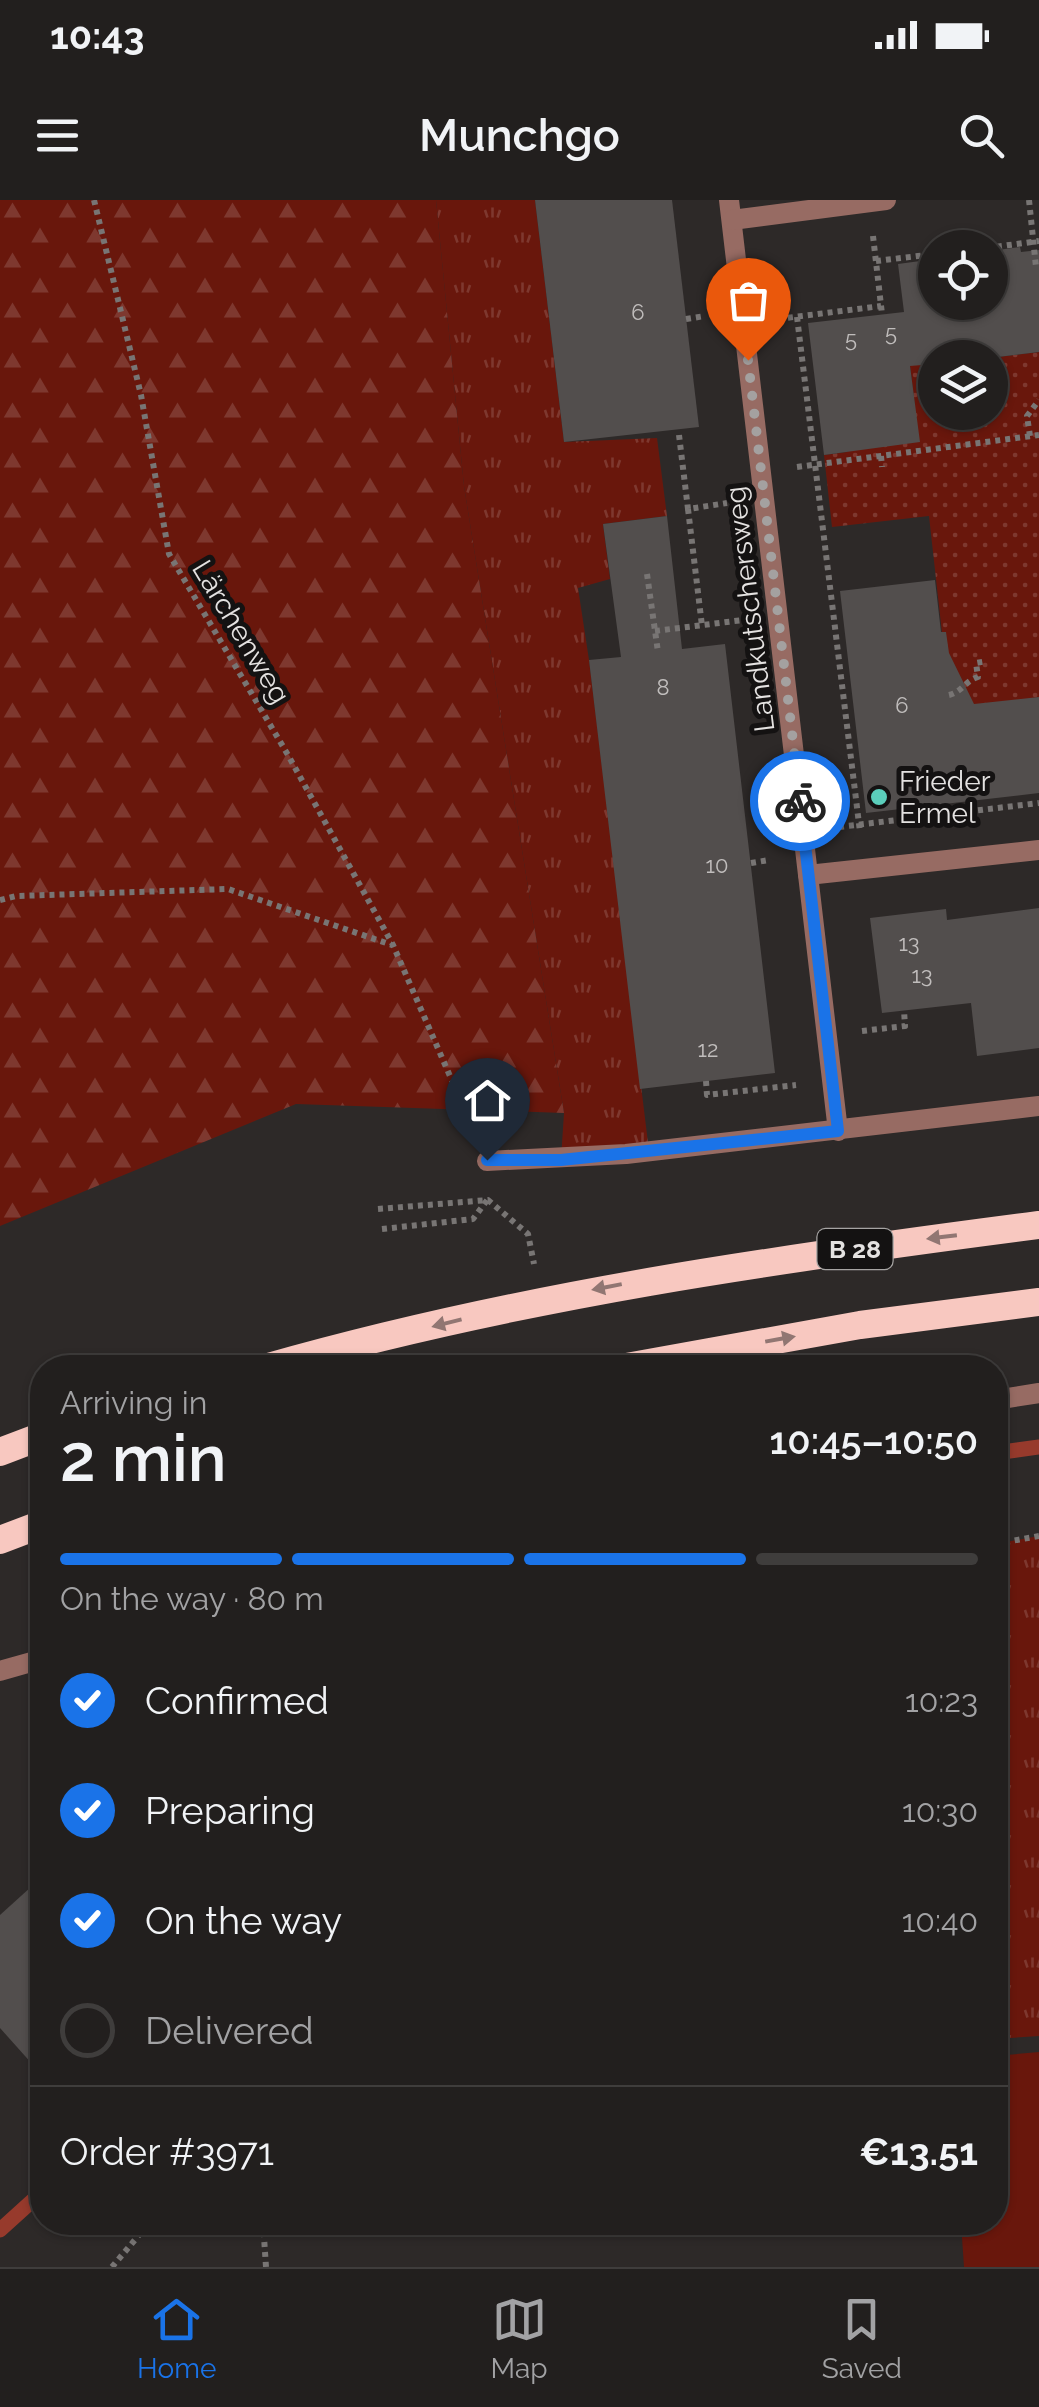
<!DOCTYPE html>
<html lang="en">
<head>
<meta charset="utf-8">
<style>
  body { margin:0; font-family:Raleway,sans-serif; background:#2e2c2b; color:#f1f3f6; height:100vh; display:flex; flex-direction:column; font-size:38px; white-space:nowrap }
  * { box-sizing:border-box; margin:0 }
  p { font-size:32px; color:#a2a2a4 }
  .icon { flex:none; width:55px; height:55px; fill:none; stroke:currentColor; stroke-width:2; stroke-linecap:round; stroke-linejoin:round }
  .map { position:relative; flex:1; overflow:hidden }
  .side { position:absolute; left:30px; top:1155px; width:978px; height:880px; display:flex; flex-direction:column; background:#221f1e; border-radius:40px; box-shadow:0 2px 8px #0004,0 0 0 2px #3f3d3c }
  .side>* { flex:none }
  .buttons { position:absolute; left:918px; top:30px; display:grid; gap:20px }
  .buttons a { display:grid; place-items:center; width:90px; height:90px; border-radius:50%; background:#221f1e; box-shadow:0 2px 8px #0004,0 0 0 2px #3f3d3c; font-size:50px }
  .pin { position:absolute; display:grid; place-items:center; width:85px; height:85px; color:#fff; margin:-102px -42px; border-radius:50% 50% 50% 0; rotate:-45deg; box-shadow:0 0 10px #0007 }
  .pin .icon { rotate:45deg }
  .courier { position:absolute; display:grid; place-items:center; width:100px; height:100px; margin:-50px; border:8px solid #1a73e8; border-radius:50%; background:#fff; color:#222; box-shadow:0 2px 12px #0007 }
  .head em { font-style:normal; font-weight:600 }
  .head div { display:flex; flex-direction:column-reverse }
  .head { display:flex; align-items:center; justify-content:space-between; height:170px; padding:0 30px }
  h1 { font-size:65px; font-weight:600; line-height:75px }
  .bar { display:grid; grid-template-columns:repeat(4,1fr); gap:15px 10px; align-content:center; height:120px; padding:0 30px }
  .bar i { height:12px; border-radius:8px; background:#3f3d3c }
  .bar .on { background:#1a73e8 }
  .bar p { grid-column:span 4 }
  .line { display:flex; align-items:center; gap:25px; padding:0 30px; border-top:2px solid #3f3d3c }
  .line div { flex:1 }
  ol { padding:0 30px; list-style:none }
  li { display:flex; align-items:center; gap:30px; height:110px }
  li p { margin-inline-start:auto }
  li .icon { padding:10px; border-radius:50%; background:#1a73e8; color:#fff; stroke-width:4 }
  li:last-child { color:#a2a2a4 }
  li i { width:55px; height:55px; border:5px solid #3f3d3c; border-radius:50% }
  .status { display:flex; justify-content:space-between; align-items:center; height:70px; padding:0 50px; background:#221f1e; direction:ltr }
  .status svg { height:28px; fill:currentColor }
  header { display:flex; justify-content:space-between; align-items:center; height:130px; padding:0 30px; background:#221f1e; font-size:45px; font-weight:600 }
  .dock { display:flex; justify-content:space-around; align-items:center; height:140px; border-top:2px solid #3f3d3c; background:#221f1e; font-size:28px; color:#a2a2a4 }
  .dock a { display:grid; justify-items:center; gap:5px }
  .dock .on { color:#1a73e8 }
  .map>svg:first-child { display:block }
</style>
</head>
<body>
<div class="status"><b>10:43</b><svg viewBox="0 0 49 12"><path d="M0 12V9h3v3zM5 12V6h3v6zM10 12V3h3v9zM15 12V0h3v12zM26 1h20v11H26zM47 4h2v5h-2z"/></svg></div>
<header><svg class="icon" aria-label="menu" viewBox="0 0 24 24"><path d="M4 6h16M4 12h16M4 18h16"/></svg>Munchgo<svg class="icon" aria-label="search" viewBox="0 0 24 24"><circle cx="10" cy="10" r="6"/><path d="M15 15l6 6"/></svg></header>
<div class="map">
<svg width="1039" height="2067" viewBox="0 0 1039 2067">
  <defs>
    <pattern id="grass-tufts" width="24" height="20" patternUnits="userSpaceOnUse" patternTransform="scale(2.5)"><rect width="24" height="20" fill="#69170c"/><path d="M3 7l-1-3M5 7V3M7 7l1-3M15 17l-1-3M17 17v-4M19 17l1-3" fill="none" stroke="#7e382f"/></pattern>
    <pattern id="forest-firs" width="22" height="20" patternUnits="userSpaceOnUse" patternTransform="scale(2.5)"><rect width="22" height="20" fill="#69170c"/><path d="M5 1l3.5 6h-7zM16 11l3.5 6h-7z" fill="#7e382f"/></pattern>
    <pattern id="garden-dots" width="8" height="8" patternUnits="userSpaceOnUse" patternTransform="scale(2.5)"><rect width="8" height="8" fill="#69170c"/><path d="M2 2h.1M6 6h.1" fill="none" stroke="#7e382f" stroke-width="1.8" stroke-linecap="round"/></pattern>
  </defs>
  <rect width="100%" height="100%" fill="#2d2928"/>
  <g fill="url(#grass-tufts)">
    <path d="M 436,0 L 535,0 L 564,242 L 657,238 L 667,316 L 603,324 L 610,379 L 578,388 L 589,460 L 649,951 L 561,959 L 564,913 L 464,286 Z"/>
    <path d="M 1039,1336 L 1039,1836 L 995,1839 L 995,1344 Z"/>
  </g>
  <path fill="url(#forest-firs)" d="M 0,0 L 436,0 L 464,286 L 564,913 L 296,904 L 0,1026 Z"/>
  <path fill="url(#garden-dots)" d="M 1039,152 L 1039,504 L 952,523 L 929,316 L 832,327 L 824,255 L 847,252 L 915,207 L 910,165 L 935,162 L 935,212 L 990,212 L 990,158 Z"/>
  <path fill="#69170c" d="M 1039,1852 L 1039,2067 L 964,2067 L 961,2023 L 995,2022 L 995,1856 Z"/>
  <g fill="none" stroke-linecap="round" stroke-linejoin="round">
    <g stroke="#973a2c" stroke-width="15">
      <path d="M 995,1253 L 1039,1247"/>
      <path d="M 0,2030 L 42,1992"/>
    </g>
  </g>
  <g fill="#524e4d">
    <path d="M 535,0 L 672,0 L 699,227 L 564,242 Z"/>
    <path d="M 1020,47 L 1021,52 L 1039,50 L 1039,152 L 990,158 L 935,158 L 935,164 L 910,166 L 920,242 L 824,255 L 808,123 L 904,112 L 898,64 L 935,59 L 935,102 L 990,102 L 990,51 Z"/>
    <path d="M 667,316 L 682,449 L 725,444 L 775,873 L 640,889 L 589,460 L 621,457 L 603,324 Z"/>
    <path d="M 935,380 L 941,432 L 946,432 L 949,453 L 974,504 L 1039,497 L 1039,593 L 866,613 L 840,391 Z"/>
    <path d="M 1039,708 L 1039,848 L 977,856 L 971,803 L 882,813 L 870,718 L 946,709 L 947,720 Z"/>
    <path d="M 42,1677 L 42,1875 L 0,1828 L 0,1715 Z"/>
  </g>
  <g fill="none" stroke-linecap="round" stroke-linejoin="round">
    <g stroke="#787574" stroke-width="6" stroke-dasharray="5 5" stroke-linecap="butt">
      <path d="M 94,0 L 141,195 L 169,354 L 288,555 L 393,745 L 473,929"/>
      <path d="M 1029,0 L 1036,67"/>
      <path d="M 873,36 L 882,114"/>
      <path d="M 987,48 L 1039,41"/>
      <path d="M 876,61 L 935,54"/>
      <path d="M 797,117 L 860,632"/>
      <path d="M 686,119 L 705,116"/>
      <path d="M 778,119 L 881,106"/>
      <path d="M 679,235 L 688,309 L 727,303"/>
      <path d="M 1030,236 L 1027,216 L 1039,200"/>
      <path d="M 881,256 L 882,267"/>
      <path d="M 797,267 L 1039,235"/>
      <path d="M 688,309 L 702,426"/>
      <path d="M 647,374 L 658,452"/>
      <path d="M 655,431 L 743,420"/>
      <path d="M 949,495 C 962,492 965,481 978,477 L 976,463 L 987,461"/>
      <path d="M 839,627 L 1039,603"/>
      <path d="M 751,663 L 769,660"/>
      <path d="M 0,700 L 16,696 L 228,689 L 392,745"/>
      <path d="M 862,831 L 905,826 L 904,810"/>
      <path d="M 706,881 L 707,895 L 796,885"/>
      <path d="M 378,1009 L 488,1000 L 528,1034 L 534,1064"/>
      <path d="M 382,1029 L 473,1019 L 488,999"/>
      <path d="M 995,1344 L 1039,1336"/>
      <path d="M 263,2022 L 266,2067"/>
      <path d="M 112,2067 L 150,2022"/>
    </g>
    <g stroke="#976b63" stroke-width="20">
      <path d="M 729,0 L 838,931"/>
      <path d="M 732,20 L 886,0"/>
      <path d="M 808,675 L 1039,650"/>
      <path d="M 487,961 L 626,954 L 1039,906"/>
      <path d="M 995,1200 L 1039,1193"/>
      <path d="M 0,1471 L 42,1459"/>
    </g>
    <g stroke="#f8c8c0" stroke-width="28">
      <path d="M 265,1168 C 521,1095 776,1059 1039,1025"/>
      <path d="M 621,1168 L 860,1125 L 1039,1102"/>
      <path d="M 0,1252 L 42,1236"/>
      <path d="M 0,1340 L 42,1324"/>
    </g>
  </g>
  <defs><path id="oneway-solid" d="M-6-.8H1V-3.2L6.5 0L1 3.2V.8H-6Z" transform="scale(2.5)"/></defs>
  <g fill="#917672">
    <use href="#oneway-solid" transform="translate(942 1037) rotate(173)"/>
    <use href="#oneway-solid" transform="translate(607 1087) rotate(169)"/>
    <use href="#oneway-solid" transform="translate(447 1123) rotate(166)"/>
    <use href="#oneway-solid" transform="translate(780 1139) rotate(-10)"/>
  </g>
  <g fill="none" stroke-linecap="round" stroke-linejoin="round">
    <path stroke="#a4a1a0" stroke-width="10" stroke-dasharray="0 18" d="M 748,160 L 800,601"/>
    <path stroke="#1a73e8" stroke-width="12" d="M 487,960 L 561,960 L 838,931 L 800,601"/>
  </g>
  <circle fill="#5bcebb" stroke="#141212" stroke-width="4" cx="879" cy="597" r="10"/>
  <g text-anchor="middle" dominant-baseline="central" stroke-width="10" stroke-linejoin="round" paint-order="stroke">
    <g font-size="22" fill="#c0bdbc">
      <text x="638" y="112">6</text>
      <text x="891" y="133">5</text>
      <text x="851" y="139">5</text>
      <text x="663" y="487">8</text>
      <text x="902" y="505">6</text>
      <text x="717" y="665">10</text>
      <text x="909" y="743">13</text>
      <text x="922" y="775">13</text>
      <text x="708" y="849">12</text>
    </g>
    <rect fill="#141212" stroke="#a6a4a3" stroke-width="2.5" x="817.5" y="1029" width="75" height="40" rx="8"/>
    <g font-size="25" font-weight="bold" fill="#e4e2e1">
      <text x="855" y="1049">B 28</text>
    </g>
    <g font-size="28" fill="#e4e2e1" stroke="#141212">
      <text transform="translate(750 409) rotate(-97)">Landkutschersweg</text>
      <text transform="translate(241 432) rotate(59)">Lärchenweg</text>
    </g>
    <g font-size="28" fill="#e4e2e1" stroke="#141212" text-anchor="start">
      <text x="899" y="581">Frieder<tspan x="899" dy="32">Ermel</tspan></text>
    </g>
  </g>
</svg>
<div class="buttons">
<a><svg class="icon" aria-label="locate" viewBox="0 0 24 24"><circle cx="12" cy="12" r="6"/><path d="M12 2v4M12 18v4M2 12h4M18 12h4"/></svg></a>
<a><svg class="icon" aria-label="layers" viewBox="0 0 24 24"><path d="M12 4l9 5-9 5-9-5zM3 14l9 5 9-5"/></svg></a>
</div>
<div class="pin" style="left:748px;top:160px;background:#ea580c"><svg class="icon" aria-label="bag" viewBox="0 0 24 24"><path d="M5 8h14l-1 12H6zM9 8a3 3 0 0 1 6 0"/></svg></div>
<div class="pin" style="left:487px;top:960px;background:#1f2937"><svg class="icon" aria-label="home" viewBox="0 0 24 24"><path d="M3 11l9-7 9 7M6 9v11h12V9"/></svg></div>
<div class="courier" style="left:800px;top:601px"><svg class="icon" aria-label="bike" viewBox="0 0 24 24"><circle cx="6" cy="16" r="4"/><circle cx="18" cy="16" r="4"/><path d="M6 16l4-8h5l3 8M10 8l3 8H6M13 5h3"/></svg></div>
<section class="side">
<div class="head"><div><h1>2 min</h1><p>Arriving in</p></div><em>10:45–10:50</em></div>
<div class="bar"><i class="on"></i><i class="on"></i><i class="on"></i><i></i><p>On the way · 80 m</p></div>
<ol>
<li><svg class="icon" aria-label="check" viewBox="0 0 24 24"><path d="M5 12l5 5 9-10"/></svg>Confirmed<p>10:23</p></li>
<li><svg class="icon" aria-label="check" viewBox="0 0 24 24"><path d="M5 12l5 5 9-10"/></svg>Preparing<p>10:30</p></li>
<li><svg class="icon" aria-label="check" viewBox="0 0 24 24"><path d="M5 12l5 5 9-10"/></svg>On the way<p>10:40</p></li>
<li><i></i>Delivered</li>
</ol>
<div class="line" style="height:130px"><div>Order #3971</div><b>€13.51</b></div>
</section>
</div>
<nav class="dock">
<a class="on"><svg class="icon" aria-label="home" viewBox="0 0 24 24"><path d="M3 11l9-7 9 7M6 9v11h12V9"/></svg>Home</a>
<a><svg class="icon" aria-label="map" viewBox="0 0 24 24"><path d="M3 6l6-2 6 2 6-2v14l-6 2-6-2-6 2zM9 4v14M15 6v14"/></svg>Map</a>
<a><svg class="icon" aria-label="saved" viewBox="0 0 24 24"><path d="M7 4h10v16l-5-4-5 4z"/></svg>Saved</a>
</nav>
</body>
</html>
